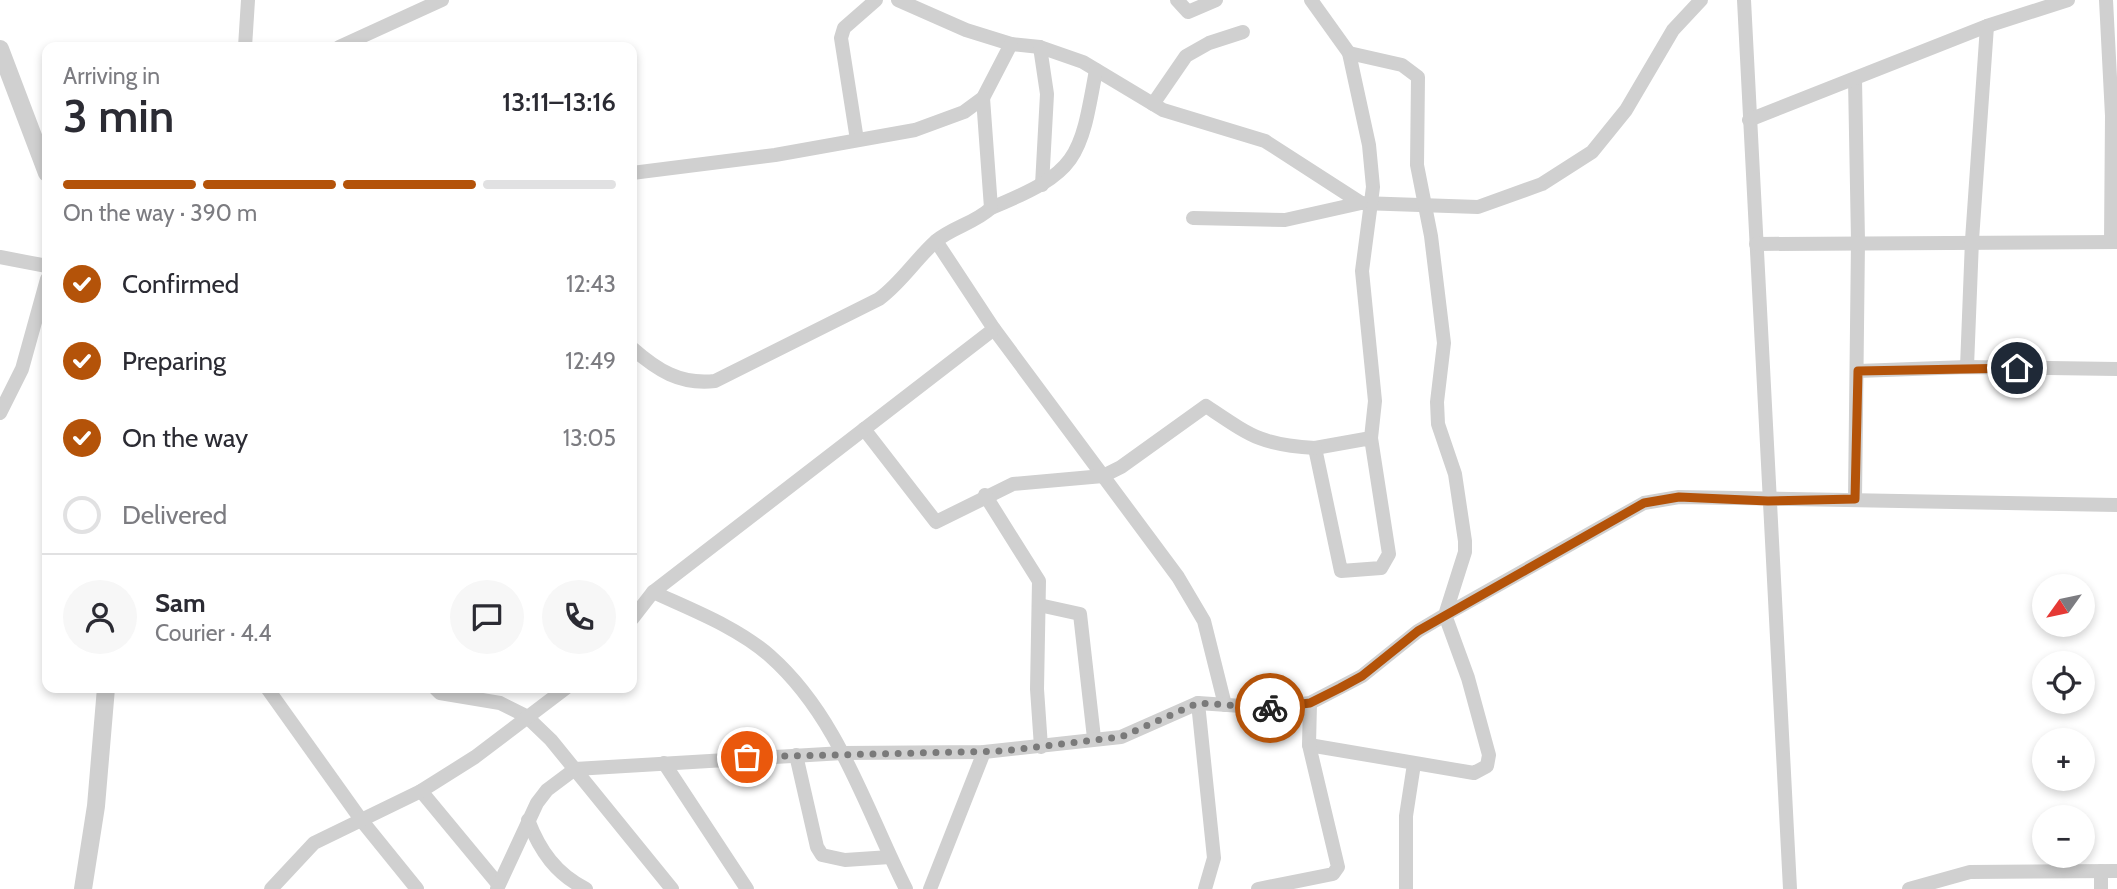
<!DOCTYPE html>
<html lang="en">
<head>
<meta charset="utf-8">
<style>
  body { margin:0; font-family:Cabin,sans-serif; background:#f7f7f7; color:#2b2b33; height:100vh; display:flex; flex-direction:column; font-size:26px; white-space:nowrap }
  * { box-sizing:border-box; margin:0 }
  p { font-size:23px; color:#7c7c81 }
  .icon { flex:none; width:38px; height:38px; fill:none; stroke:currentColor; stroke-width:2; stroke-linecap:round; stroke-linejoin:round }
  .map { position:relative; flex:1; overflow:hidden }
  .panel { position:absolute; left:42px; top:42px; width:595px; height:651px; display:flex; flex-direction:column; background:#fff; border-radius:14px; box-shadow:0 4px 10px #0003 }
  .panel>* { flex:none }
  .needle { width:46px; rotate:237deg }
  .fabs { position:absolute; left:2032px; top:574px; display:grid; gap:14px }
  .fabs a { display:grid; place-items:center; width:63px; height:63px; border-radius:50%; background:#fff; box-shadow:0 4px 10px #0003; font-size:35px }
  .pin { position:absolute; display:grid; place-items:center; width:60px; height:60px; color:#fff; margin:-30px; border:4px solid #fff; border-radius:50%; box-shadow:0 2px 7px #0007 }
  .courier { position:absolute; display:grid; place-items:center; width:70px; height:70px; margin:-35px; border:5px solid #b45309; border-radius:50%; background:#fff; color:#222; box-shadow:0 2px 9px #0007 }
  .overview em { font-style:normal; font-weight:600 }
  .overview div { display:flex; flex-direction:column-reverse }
  .overview { display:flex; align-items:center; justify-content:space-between; height:119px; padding:0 21px }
  h1 { font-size:46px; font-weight:600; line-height:52px }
  .bar { display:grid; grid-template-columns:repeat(4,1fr); gap:10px 7px; align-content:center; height:84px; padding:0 21px }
  .bar i { height:9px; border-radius:5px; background:#e1e1e2 }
  .bar .selected { background:#b45309 }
  .bar p { grid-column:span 4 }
  .line { display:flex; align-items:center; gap:18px; padding:0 21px; border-top:2px solid #e1e1e2 }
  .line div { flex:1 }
  .round { display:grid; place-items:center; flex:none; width:74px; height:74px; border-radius:37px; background:#f7f7f7 }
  ol { padding:0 21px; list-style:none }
  li { display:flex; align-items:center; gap:21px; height:77px }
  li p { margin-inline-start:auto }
  li .icon { padding:7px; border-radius:50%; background:#b45309; color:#fff; stroke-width:4 }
  li:last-child { color:#7c7c81 }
  li i { width:38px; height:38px; border:4px solid #e1e1e2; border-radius:50% }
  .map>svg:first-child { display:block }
</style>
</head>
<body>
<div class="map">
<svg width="2117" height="889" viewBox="0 0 2117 889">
  <rect width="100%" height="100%" fill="#fff"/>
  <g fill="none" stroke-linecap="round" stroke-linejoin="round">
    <g stroke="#d0d0d0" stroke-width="14">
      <path d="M 898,0 L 966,30 L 1011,44 L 1040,47 L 1083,62 L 1163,110 L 1265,141 L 1361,203 L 1478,207 L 1542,184 L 1592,152 L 1626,110 L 1673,30 L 1701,0"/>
      <path d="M 1177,0 L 1188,12 L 1216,0"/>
      <path d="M 1311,0 L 1349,53 L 1369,145 L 1373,187 L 1362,271 L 1375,401 L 1371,438 L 1389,554 L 1381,568 L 1341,571 L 1315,448 L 1371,438"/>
      <path d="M 1744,0 L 1790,889"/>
      <path d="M 2106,0 L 2112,116 L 2111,241"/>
      <path d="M 245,47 L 248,0"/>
      <path d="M 339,47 L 442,0"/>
      <path d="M 1040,47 L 1047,94 L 1042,185"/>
      <path d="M 1855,79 L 1858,241 L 1855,499"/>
      <path d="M 1153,104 L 1186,56 L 1209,43 L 1243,32"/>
      <path d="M 1749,120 L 1987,26 L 2068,0"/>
      <path d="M 857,140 L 841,38 L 844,28 L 876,0"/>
      <path d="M 632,173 L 775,155 L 915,130 L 964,112 L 983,98 L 1011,44"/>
      <path d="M 991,208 C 1078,172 1080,160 1096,70"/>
      <path d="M 1193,218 L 1285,220 L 1361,203"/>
      <path d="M 936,241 L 994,329 L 1178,577 L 1204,621 L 1225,705"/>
      <path d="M 1756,244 L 2117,242"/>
      <path d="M 0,257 L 47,266"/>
      <path d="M 632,348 C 657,370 680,385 715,381 L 879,299 C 901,283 915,260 936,241 C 953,227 975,223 991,208 L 983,98"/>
      <path d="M 1967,367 L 1972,240 L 1987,26"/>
      <path d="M 1858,371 L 1967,367 L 2117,369"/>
      <path d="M 0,413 L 22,369 L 47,279"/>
      <path d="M 864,429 L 936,522 L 1013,484 L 1103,476 L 1121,467 L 1206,406 C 1251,436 1261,445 1315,448"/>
      <path d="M 985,495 L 1039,581 L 1037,689 L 1041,747"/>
      <path d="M 1039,605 L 1080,614 L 1094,738"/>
      <path d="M 632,619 L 653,592"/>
      <path d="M 267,688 L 362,821 L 417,889"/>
      <path d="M 435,688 L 440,693 L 500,703 L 526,716 L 551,740 L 672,889"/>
      <path d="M 1198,703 L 1214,858 L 1205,889"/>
      <path d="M 1309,745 L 1474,773 L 1487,766 L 1489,755 L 1468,678 L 1445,615 L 1644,503 L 1679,497 L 2117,505"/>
      <path d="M 796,755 L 817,847 L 822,855 L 845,860 L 890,857"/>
      <path d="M 664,763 L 747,889"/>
      <path d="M 421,791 L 498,884"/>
      <path d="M 528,820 C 540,851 556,874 586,889"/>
      <path d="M 2101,871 L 2101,889"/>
      <path d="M 271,889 L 314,843 L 421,791 L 475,757 L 566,688"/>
      <path d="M 497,889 L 537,803 L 547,790 L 575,769 L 843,753 L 984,752 L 1121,737 L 1198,703 L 1271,708 L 1310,703 L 1362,676 L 1418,631 L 1445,615 L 1465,552 L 1465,541 L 1455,474 L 1438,424 L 1437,402 L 1444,343 L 1431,236 L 1417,165 L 1418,77 L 1402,65 L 1349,53"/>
      <path d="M 906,889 C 866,810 839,717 770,656 C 737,627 692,610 653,592 L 994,329"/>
      <path d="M 930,889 L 984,752"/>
      <path d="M 1258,889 L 1333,874 L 1338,867 L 1309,745 L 1310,703"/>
      <path d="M 1406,889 L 1406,816 L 1414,764"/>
      <path d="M 1909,889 L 1970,872 L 2117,871"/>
    </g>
    <g stroke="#d0d0d0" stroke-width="18">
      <path d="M 0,49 L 47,173"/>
      <path d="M 83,889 L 96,806 L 106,688"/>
    </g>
  </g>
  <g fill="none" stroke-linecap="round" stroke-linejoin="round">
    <path stroke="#7a7a7a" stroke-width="7" stroke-dasharray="0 12.6" d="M 747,757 L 1003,751 L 1121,737 L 1198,703 L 1270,708"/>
    <path stroke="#b45309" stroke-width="9" d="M 1270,708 L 1310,703 L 1340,688 L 1362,676 L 1418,631 L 1644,503 L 1679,497 L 1768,501 L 1855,499 L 1858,371 L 2017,368"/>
  </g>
</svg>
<div class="fabs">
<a><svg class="needle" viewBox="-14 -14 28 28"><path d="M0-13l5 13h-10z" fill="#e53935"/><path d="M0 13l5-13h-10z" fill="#7c7c81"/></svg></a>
<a><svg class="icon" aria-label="locate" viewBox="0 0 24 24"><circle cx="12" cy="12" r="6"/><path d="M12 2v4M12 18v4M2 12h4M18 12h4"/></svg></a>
<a>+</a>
<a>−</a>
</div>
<div class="pin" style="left:747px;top:757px;background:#ea580c"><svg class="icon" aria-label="bag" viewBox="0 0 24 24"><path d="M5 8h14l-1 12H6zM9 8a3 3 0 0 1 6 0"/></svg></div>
<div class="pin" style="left:2017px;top:368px;background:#1f2937"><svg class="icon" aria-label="home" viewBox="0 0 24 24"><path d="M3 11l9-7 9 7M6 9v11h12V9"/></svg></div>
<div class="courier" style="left:1270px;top:708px"><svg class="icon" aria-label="bike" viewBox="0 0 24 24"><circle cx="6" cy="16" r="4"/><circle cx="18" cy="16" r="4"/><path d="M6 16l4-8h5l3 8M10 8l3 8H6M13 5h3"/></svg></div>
<section class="panel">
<div class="overview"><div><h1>3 min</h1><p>Arriving in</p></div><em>13:11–13:16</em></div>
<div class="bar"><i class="selected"></i><i class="selected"></i><i class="selected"></i><i></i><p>On the way · 390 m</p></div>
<ol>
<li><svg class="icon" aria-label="check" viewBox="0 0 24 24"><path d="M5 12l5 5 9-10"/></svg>Confirmed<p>12:43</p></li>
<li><svg class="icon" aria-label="check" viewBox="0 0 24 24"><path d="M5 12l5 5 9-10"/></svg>Preparing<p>12:49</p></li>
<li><svg class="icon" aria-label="check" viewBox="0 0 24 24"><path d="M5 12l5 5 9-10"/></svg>On the way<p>13:05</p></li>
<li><i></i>Delivered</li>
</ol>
<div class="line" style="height:126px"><a class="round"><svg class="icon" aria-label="person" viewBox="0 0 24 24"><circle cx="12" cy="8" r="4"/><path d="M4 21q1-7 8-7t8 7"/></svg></a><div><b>Sam</b><p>Courier · 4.4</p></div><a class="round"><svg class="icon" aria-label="chat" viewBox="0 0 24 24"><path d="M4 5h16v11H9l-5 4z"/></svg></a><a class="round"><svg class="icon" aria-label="phone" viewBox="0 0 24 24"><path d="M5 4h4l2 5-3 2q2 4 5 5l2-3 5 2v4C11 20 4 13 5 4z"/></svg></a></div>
</section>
</div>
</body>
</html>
